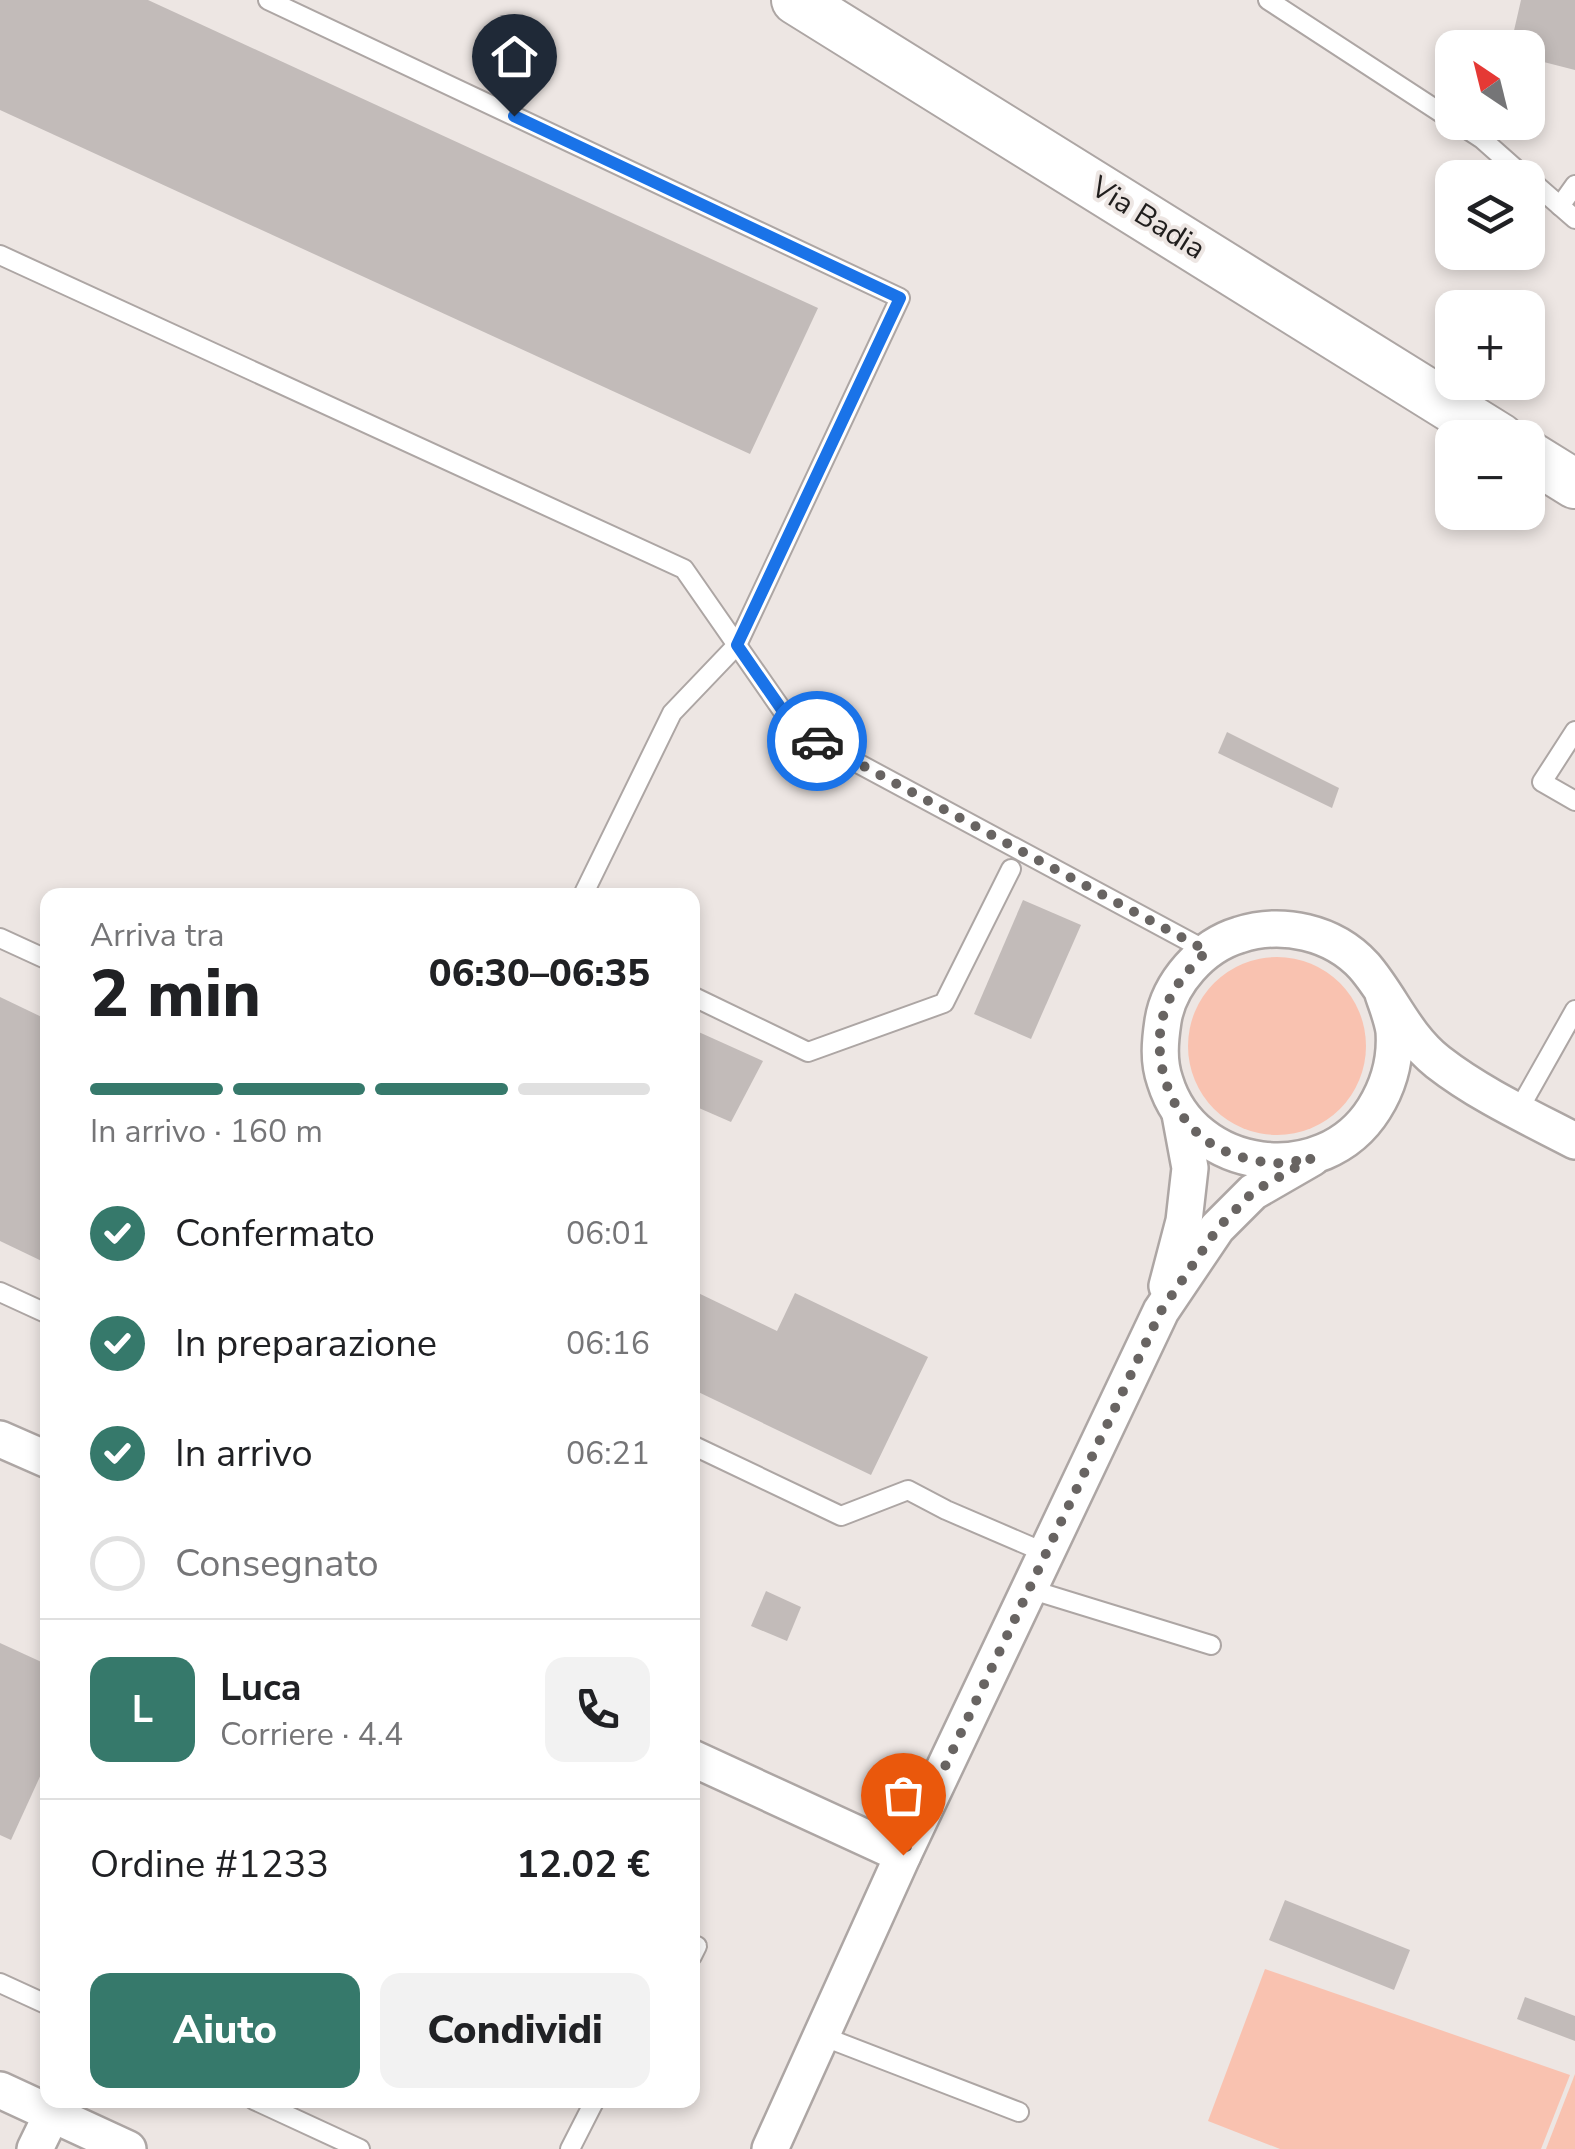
<!DOCTYPE html>
<html lang="it">
<head>
<meta charset="utf-8">
<style>
  body { margin:0; font-family:"Nunito Sans",sans-serif; background:#f2f2f2; color:#202124; height:100vh; display:flex; flex-direction:column; font-size:38px; white-space:nowrap }
  * { box-sizing:border-box; margin:0 }
  p { font-size:32px; color:#757577 }
  .icon { flex:none; width:55px; height:55px; fill:none; stroke:currentColor; stroke-width:2; stroke-linecap:round; stroke-linejoin:round }
  .map { position:relative; flex:1; overflow:hidden }
  .side { position:absolute; left:40px; top:888px; width:660px; height:1220px; display:flex; flex-direction:column; background:#fff; border-radius:20px; box-shadow:0 5px 15px #0003 }
  .side>* { flex:none }
  .needle { width:65px; rotate:325deg }
  .tools { position:absolute; left:1435px; top:30px; display:grid; gap:20px }
  .tools a { display:grid; place-items:center; width:110px; height:110px; border-radius:20px; background:#fff; box-shadow:0 5px 15px #0003; font-size:50px }
  .pin { position:absolute; display:grid; place-items:center; width:85px; height:85px; color:#fff; margin:-102px -42px; border-radius:50% 50% 50% 0; rotate:-45deg; box-shadow:0 0 10px #0007 }
  .pin .icon { rotate:45deg }
  .courier { position:absolute; display:grid; place-items:center; width:100px; height:100px; margin:-50px; border:8px solid #1a73e8; border-radius:50%; background:#fff; color:#222; box-shadow:0 2px 12px #0007 }
  .headline em { font-style:normal; font-weight:800 }
  .headline div { display:flex; flex-direction:column-reverse }
  .headline { display:flex; align-items:center; justify-content:space-between; height:170px; padding:0 50px }
  h1 { font-size:65px; font-weight:800; line-height:75px }
  .bar { display:grid; grid-template-columns:repeat(4,1fr); gap:15px 10px; align-content:center; height:120px; padding:0 50px }
  .bar i { height:12px; border-radius:8px; background:#e0e0e0 }
  .bar .selected { background:#36796b }
  .bar p { grid-column:span 4 }
  .line { display:flex; align-items:center; gap:25px; padding:0 50px; border-top:2px solid #e0e0e0 }
  .line div { flex:1 }
  .round { display:grid; place-items:center; flex:none; width:105px; height:105px; border-radius:20px; background:#f2f2f2 }
  ol { padding:0 50px; list-style:none }
  li { display:flex; align-items:center; gap:30px; height:110px }
  li p { margin-inline-start:auto }
  li .icon { padding:10px; border-radius:50%; background:#36796b; color:#fff; stroke-width:4 }
  li:last-child { color:#757577 }
  li i { width:55px; height:55px; border:5px solid #e0e0e0; border-radius:50% }
  .action { display:flex; gap:20px; margin-top:auto; padding:20px 50px }
  .action a { flex:1; height:115px; border-radius:20px; background:#36796b; color:#fff; font-size:40px; font-weight:800; line-height:115px; text-align:center }
  .action a+a { background:#f2f2f2; color:#202124 }
  .map>svg:first-child { display:block }
</style>
</head>
<body>
<div class="map">
<svg width="1575" height="2149" viewBox="0 0 1575 2149">
  <rect width="100%" height="100%" fill="#ede6e3"/>
  <g fill="#f9c2b0">
    <circle cx="1277" cy="1046" r="89"/>
    <path d="M 1265,1969 L 1570,2075 L 1541,2149 L 1280,2149 L 1208,2121 Z"/>
    <path d="M 1575,2074 L 1575,2149 L 1546,2149 Z"/>
  </g>
  <g fill="#c2bbb9">
    <path d="M 0,0 L 148,0 L 818,308 L 750,454 L 0,110 Z"/>
    <path d="M 1521,0 L 1575,0 L 1575,70 L 1528,58 L 1528,48 L 1510,48 Z"/>
    <path d="M 1227,732 L 1339,788 L 1332,808 L 1218,753 Z"/>
    <path d="M 1023,900 L 1081,925 L 1031,1039 L 974,1014 Z"/>
    <path d="M 0,997 L 48,1020 L 48,1264 L 0,1241 Z"/>
    <path d="M 692,1029 L 763,1061 L 731,1122 L 692,1105 Z"/>
    <path d="M 692,1290 L 777,1331 L 795,1293 L 928,1357 L 871,1475 L 692,1389 Z"/>
    <path d="M 766,1591 L 801,1607 L 787,1641 L 751,1626 Z"/>
    <path d="M 0,1643 L 48,1665 L 48,1759 L 11,1840 L 0,1835 Z"/>
    <path d="M 1285,1900 L 1410,1950 L 1394,1990 L 1269,1940 Z"/>
    <path d="M 1525,1997 L 1575,2016 L 1575,2041 L 1517,2019 Z"/>
  </g>
  <g fill="none" stroke-linecap="round" stroke-linejoin="round">
    <defs>
      <g id="service">
        <path d="M 268,0 L 900,298 L 737,645 L 672,713 L 583,895"/>
        <path d="M 1268,0 L 1452,120"/>
        <path d="M 1456,122 L 1482,139 L 1526,178"/>
        <path d="M 1528,178 L 1575,219"/>
        <path d="M 1560,206 L 1575,185"/>
        <path d="M 0,255 L 684,569 L 796,730 L 1207,951"/>
        <path d="M 1575,731 L 1542,782 L 1575,801"/>
        <path d="M 0,938 L 48,960"/>
        <path d="M 692,996 L 808,1052 L 944,1003 L 1011,869"/>
        <path d="M 1518,1111 L 1575,1010"/>
        <path d="M 0,1292 L 48,1314"/>
        <path d="M 692,1445 L 841,1516 L 908,1490 L 946,1510 L 1046,1553"/>
        <path d="M 1029,1589 L 1211,1645"/>
        <path d="M 692,1956 L 697,1946"/>
        <path d="M 0,1983 L 48,2005"/>
        <path d="M 822,2036 L 1019,2112"/>
        <path d="M 254,2100 L 360,2149"/>
        <path d="M 570,2149 L 595,2100"/>
      </g>
      <g id="minor">
        <path d="M 1383,994 C 1387,1006 1392,1018 1394,1031 C 1396,1059 1389,1085 1374,1109 C 1323,1190 1193,1173 1165,1081 C 1158,1061 1160,1041 1163,1021 C 1169,983 1202,946 1239,935 C 1282,921 1333,932 1364,966 C 1391,997 1404,1035 1438,1062 C 1479,1094 1529,1117 1575,1141"/>
        <path d="M 1167,1286 L 1184,1221 L 1190,1168 L 1180,1114"/>
        <path d="M 0,1439 L 48,1460"/>
        <path d="M 692,1758 L 903,1855"/>
        <path d="M 0,2090 L 128,2149"/>
        <path d="M 35,2149 L 52,2114"/>
        <path d="M 770,2149 L 903,1855 L 1161,1311 L 1217,1228 L 1253,1192 L 1312,1158"/>
      </g>
      <g id="secondary">
        <path d="M 796,0 L 1500,438"/>
        <path d="M 1528,455 L 1575,484"/>
      </g>
    </defs>
    <use href="#service" stroke="#ada6a4" stroke-width="22"/>
    <use href="#minor" stroke="#ada6a4" stroke-width="40"/>
    <use href="#secondary" stroke="#ada6a4" stroke-width="52"/>
    <use href="#service" stroke="#fff" stroke-width="18"/>
    <use href="#minor" stroke="#fff" stroke-width="35"/>
    <use href="#secondary" stroke="#fff" stroke-width="48"/>
  </g>
  <g fill="none" stroke-linecap="round" stroke-linejoin="round">
    <path stroke="#686462" stroke-width="10" stroke-dasharray="0 18" d="M 817,741 L 1207,951 C 1190,968 1175,984 1166,1007 C 1149,1052 1167,1112 1207,1141 C 1225,1154 1250,1161 1273,1163 C 1285,1164 1299,1160 1312,1158 L 1253,1192 L 1218,1228 L 1161,1311 L 903,1855"/>
    <path stroke="#1a73e8" stroke-width="12" d="M 514,116 L 900,298 L 737,645 L 796,730 L 817,741"/>
  </g>
  <g text-anchor="middle" dominant-baseline="central" stroke-width="8" stroke-linejoin="round" paint-order="stroke">
    <g font-size="30" fill="#201e1d" stroke="#ede6e3">
      <text transform="translate(1148 218) rotate(32)">Via Badia</text>
    </g>
  </g>
</svg>
<div class="tools">
<a><svg class="needle" viewBox="-14 -14 28 28"><path d="M0-13l5 13h-10z" fill="#e53935"/><path d="M0 13l5-13h-10z" fill="#757577"/></svg></a>
<a><svg class="icon" aria-label="layers" viewBox="0 0 24 24"><path d="M12 4l9 5-9 5-9-5zM3 14l9 5 9-5"/></svg></a>
<a>+</a>
<a>−</a>
</div>
<div class="pin" style="left:903px;top:1855px;background:#ea580c"><svg class="icon" aria-label="bag" viewBox="0 0 24 24"><path d="M5 8h14l-1 12H6zM9 8a3 3 0 0 1 6 0"/></svg></div>
<div class="pin" style="left:514px;top:116px;background:#1f2937"><svg class="icon" aria-label="home" viewBox="0 0 24 24"><path d="M3 11l9-7 9 7M6 9v11h12V9"/></svg></div>
<div class="courier" style="left:817px;top:741px"><svg class="icon" aria-label="car" viewBox="0 0 24 24"><path d="M5 17H2v-5l4-1 3-4h7l3 4 3 1v5h-3M9 17h6M6 11h13"/><circle cx="7" cy="17" r="2"/><circle cx="17" cy="17" r="2"/></svg></div>
<section class="side">
<div class="headline"><div><h1>2 min</h1><p>Arriva tra</p></div><em>06:30–06:35</em></div>
<div class="bar"><i class="selected"></i><i class="selected"></i><i class="selected"></i><i></i><p>In arrivo · 160 m</p></div>
<ol>
<li><svg class="icon" aria-label="check" viewBox="0 0 24 24"><path d="M5 12l5 5 9-10"/></svg>Confermato<p>06:01</p></li>
<li><svg class="icon" aria-label="check" viewBox="0 0 24 24"><path d="M5 12l5 5 9-10"/></svg>In preparazione<p>06:16</p></li>
<li><svg class="icon" aria-label="check" viewBox="0 0 24 24"><path d="M5 12l5 5 9-10"/></svg>In arrivo<p>06:21</p></li>
<li><i></i>Consegnato</li>
</ol>
<div class="line" style="height:180px"><b class="round" style="background:#36796b;color:#fff">L</b><div><b>Luca</b><p>Corriere · 4.4</p></div><a class="round"><svg class="icon" aria-label="phone" viewBox="0 0 24 24"><path d="M5 4h4l2 5-3 2q2 4 5 5l2-3 5 2v4C11 20 4 13 5 4z"/></svg></a></div>
<div class="line" style="height:130px"><div>Ordine #1233</div><b>12.02 €</b></div>
<div class="action"><a>Aiuto</a><a>Condividi</a></div>
</section>
</div>
</body>
</html>
